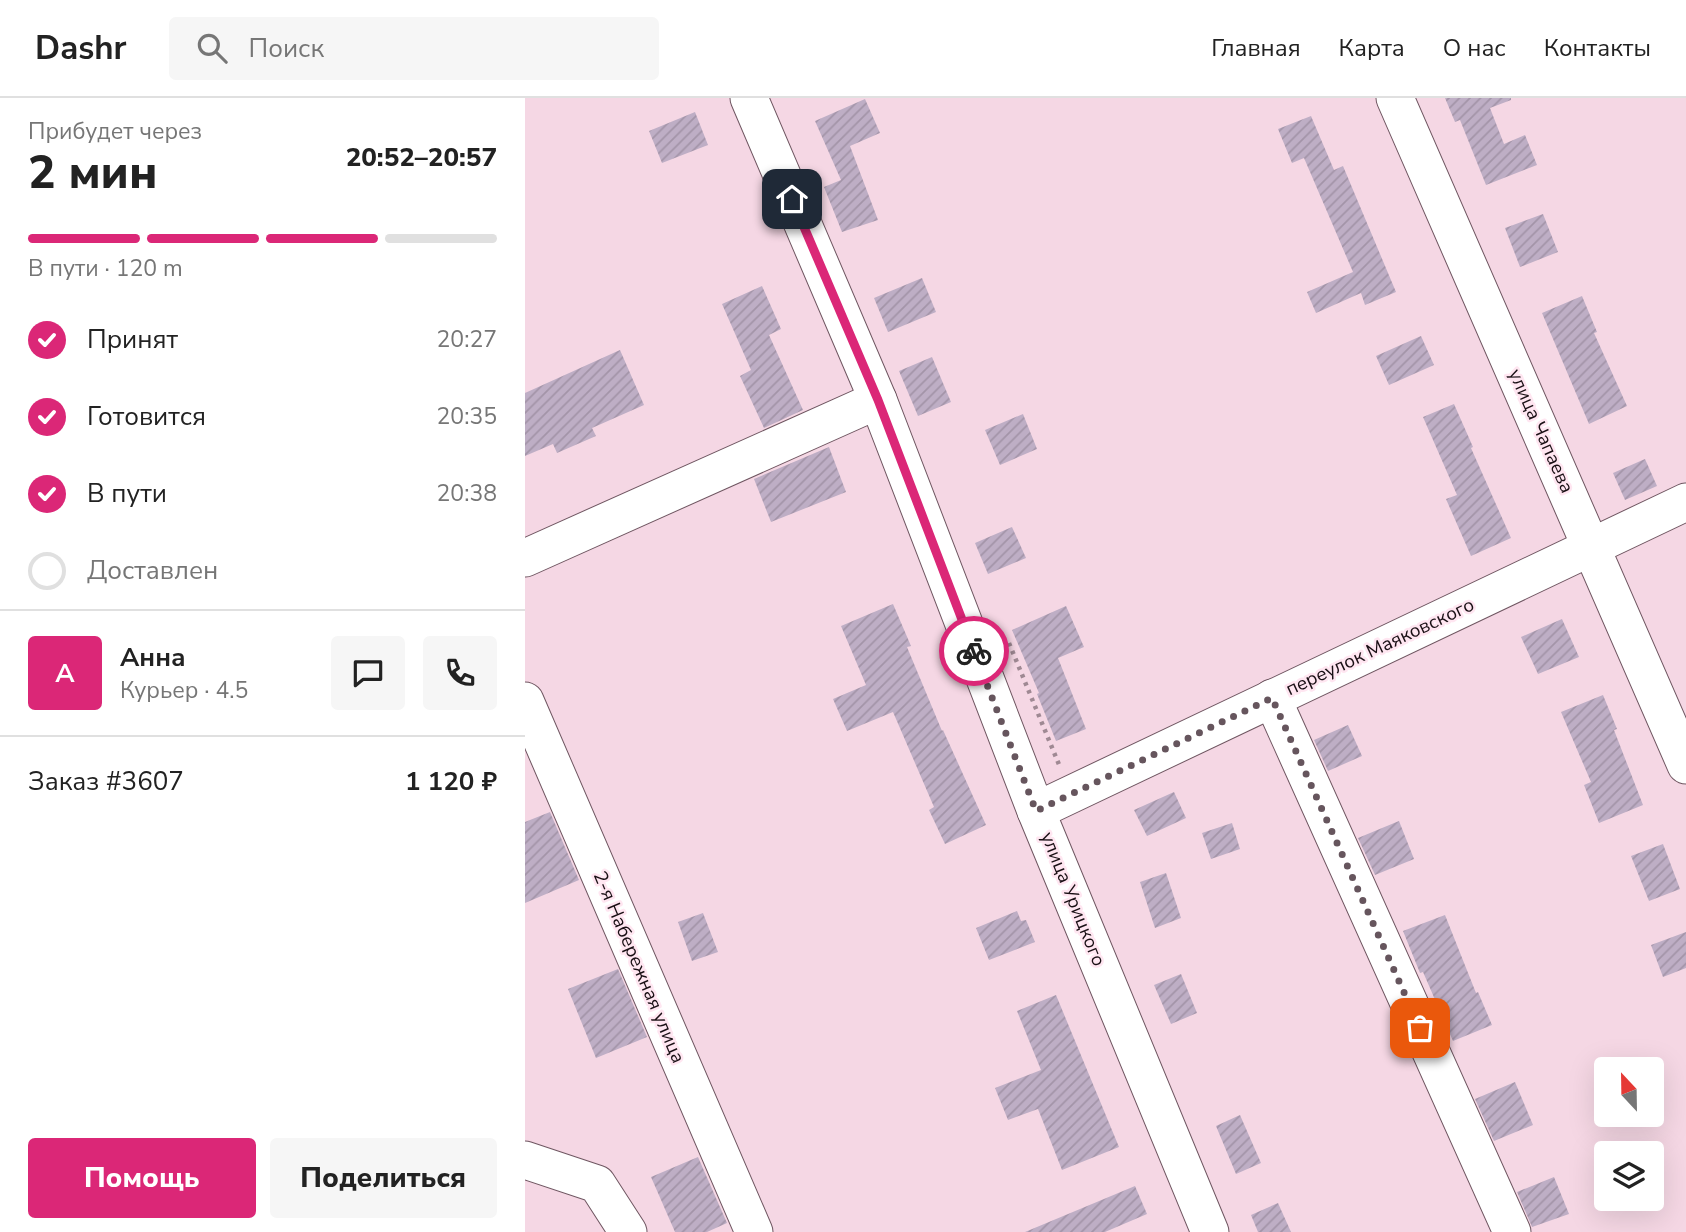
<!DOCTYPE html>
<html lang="ru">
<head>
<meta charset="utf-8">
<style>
  body { margin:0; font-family:"Nunito Sans",sans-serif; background:#f6f6f6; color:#222; height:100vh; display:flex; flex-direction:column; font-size:26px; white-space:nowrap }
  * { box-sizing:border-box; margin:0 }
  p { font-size:23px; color:#767676 }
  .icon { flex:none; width:38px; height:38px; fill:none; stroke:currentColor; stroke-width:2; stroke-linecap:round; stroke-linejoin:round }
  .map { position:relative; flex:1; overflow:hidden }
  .panel { display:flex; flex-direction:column; background:#fff; width:525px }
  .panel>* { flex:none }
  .needle { width:46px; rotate:338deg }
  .buttons { position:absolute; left:1069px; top:959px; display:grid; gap:14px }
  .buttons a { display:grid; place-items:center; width:70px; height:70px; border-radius:7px; background:#fff; box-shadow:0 7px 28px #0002; font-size:35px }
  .pin { position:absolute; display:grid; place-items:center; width:60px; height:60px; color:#fff; margin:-30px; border-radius:14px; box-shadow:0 4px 10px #0006 }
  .courier { position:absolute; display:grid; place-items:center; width:70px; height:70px; margin:-35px; border:5px solid #db2777; border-radius:50%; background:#fff; color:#222; box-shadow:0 2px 9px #0007 }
  .overview em { font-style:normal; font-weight:800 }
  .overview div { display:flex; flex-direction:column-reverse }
  .overview { display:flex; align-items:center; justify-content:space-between; height:119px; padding:0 28px }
  h1 { font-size:46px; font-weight:800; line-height:52px }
  .bar { display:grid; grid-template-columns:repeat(4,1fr); gap:10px 7px; align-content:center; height:84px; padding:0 28px }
  .bar i { height:9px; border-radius:5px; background:#e0e0e0 }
  .bar .current { background:#db2777 }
  .bar p { grid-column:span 4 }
  .line { display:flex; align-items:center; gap:18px; padding:0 28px; border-top:2px solid #e0e0e0 }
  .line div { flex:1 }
  .round { display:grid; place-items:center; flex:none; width:74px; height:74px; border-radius:7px; background:#f6f6f6 }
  ol { padding:0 28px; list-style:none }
  li { display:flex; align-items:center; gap:21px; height:77px }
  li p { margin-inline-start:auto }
  li .icon { padding:7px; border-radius:50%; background:#db2777; color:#fff; stroke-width:4 }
  li:last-child { color:#767676 }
  li i { width:38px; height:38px; border:4px solid #e0e0e0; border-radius:50% }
  .button { display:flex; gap:14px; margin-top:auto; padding:14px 28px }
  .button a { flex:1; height:80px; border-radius:7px; background:#db2777; color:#fff; font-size:28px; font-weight:800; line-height:80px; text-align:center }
  .button a+a { background:#f6f6f6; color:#222 }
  header { display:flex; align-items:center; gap:42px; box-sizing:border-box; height:98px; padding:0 35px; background:#fff; border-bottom:2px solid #e0e0e0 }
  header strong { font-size:33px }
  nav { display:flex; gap:38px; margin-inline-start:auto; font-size:24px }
  .search { width:490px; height:63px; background:#f6f6f6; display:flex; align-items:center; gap:18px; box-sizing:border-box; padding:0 24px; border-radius:7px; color:#767676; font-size:26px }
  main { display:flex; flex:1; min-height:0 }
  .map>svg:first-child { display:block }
</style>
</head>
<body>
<header>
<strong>Dashr</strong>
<div class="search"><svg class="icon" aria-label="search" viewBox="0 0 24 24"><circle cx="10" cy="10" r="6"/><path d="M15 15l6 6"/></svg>Поиск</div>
<nav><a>Главная</a><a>Карта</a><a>О нас</a><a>Контакты</a></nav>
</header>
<main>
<section class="panel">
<div class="overview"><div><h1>2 мин</h1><p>Прибудет через</p></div><em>20:52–20:57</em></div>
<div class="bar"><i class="current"></i><i class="current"></i><i class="current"></i><i></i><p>В пути · 120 m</p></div>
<ol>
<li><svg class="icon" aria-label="check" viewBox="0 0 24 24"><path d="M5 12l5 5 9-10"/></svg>Принят<p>20:27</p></li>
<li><svg class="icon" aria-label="check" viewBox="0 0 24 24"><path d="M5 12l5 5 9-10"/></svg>Готовится<p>20:35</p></li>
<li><svg class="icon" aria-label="check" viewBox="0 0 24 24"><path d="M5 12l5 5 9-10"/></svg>В пути<p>20:38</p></li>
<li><i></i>Доставлен</li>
</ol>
<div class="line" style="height:126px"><b class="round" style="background:#db2777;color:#fff">А</b><div><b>Анна</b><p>Курьер · 4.5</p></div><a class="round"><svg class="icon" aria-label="chat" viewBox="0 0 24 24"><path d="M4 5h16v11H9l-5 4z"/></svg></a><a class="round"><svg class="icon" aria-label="phone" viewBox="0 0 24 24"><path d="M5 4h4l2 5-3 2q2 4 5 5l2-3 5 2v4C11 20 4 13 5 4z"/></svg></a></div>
<div class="line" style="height:91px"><div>Заказ #3607</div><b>1 120 ₽</b></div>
<div class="button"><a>Помощь</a><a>Поделиться</a></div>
</section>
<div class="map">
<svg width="1161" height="1134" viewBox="0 0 1161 1134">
  <defs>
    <pattern id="building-hatch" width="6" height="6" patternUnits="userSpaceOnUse" patternTransform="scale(1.75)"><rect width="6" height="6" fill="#beaec5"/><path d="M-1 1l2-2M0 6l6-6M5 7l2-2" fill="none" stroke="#a394a8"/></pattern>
  </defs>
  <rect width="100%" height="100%" fill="#f5d7e4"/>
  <g fill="url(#building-hatch)">
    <path d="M 920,0 L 986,0 L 986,2 L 965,10 L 979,46 L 1000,37 L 1012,67 L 961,87 L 935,22 L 930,24 Z"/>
    <path d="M 340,1 L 355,35 L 325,48 L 353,122 L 317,134 L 299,89 L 316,82 L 290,23 Z"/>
    <path d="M 170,14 L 183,47 L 137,65 L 124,33 Z"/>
    <path d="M 786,18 L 809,72 L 818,68 L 871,194 L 840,207 L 836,195 L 791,215 L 782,194 L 828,174 L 779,60 L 767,65 L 753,31 Z"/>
    <path d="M 1018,116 L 1033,154 L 995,169 L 980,130 Z"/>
    <path d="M 397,180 L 411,214 L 363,234 L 349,200 Z"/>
    <path d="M 237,188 L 256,231 L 244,237 L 278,312 L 239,330 L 215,278 L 226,272 L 197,206 Z"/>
    <path d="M 1057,198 L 1072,234 L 1069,235 L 1102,308 L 1064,326 L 1017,215 Z"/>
    <path d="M 896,238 L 909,267 L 864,287 L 851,258 Z"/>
    <path d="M 95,252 L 119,307 L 67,330 L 71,338 L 32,355 L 28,346 L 0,358 L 0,295 Z"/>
    <path d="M 407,259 L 426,304 L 393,318 L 374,273 Z"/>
    <path d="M 929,306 L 948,349 L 946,350 L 986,440 L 946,458 L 921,401 L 932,397 L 898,319 Z"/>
    <path d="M 498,316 L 512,351 L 475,367 L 460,332 Z"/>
    <path d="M 304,349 L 321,394 L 246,424 L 229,381 Z"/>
    <path d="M 1120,361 L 1132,388 L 1100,402 L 1088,375 Z"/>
    <path d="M 487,429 L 501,460 L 463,476 L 450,445 Z"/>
    <path d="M 368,506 L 386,548 L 382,549 L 417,633 L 418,632 L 461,727 L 420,746 L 404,712 L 409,709 L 368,614 L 322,633 L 308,601 L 341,587 L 316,528 Z"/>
    <path d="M 541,508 L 559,549 L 533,560 L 561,631 L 531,643 L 512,596 L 514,595 L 487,532 Z"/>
    <path d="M 1037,521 L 1054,559 L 1013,576 L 996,539 Z"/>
    <path d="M 1078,597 L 1092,631 L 1089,632 L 1118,707 L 1074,725 L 1059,687 L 1066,684 L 1036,614 Z"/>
    <path d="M 823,627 L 837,658 L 803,673 L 789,642 Z"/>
    <path d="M 649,694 L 661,720 L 622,738 L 609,712 Z"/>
    <path d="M 25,714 L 54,782 L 0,805 L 0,724 Z"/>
    <path d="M 874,723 L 889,761 L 850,777 L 833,740 Z"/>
    <path d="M 707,725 L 715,751 L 686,761 L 677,735 Z"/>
    <path d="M 1138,746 L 1155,791 L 1124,803 L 1106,758 Z"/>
    <path d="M 641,775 L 656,820 L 630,830 L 615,784 Z"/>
    <path d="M 492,813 L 496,823 L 501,822 L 510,844 L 464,862 L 451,830 Z"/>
    <path d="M 178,815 L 193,854 L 167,863 L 153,824 Z"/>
    <path d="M 920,817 L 951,895 L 953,894 L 967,927 L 928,943 L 898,874 L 895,875 L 878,833 Z"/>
    <path d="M 1161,834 L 1161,870 L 1138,879 L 1126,847 Z"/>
    <path d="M 93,871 L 122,939 L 71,960 L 43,891 Z"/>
    <path d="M 656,876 L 672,915 L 646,926 L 629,887 Z"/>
    <path d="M 531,897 L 594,1049 L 537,1072 L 513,1011 L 483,1022 L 470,990 L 516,972 L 492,913 Z"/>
    <path d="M 990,984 L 1008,1027 L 969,1043 L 950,1001 Z"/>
    <path d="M 715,1017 L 736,1065 L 711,1076 L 691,1028 Z"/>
    <path d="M 173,1059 L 202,1125 L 182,1134 L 150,1134 L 126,1079 Z"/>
    <path d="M 1029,1079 L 1044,1116 L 1007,1129 L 992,1094 Z"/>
    <path d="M 610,1088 L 622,1116 L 580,1134 L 500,1134 Z"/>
    <path d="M 753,1105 L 766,1134 L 733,1134 L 726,1117 Z"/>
  </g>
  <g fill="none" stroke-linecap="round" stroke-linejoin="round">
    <defs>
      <g id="minor">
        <path d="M 224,0 L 353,302 L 511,713 L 685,1134"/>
        <path d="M 870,0 L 1161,667"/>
        <path d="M 0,460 L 353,302"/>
        <path d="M 747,600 L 987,1134"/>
        <path d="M 0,603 L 229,1134"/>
        <path d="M 511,713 L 1161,404"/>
        <path d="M 0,1062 L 72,1086 L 103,1134"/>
      </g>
    </defs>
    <use href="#minor" stroke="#6f5661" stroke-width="39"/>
    <path stroke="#9f8993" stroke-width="4.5" stroke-dasharray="3.5 5" stroke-linecap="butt" d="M 484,545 L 535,669"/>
    <use href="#minor" stroke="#fff" stroke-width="37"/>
  </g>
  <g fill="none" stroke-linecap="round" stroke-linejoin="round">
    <path stroke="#66555d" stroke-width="7" stroke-dasharray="0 12.6" d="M 449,553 L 511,713 L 747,600 L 895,930"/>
    <path stroke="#db2777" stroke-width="9" d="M 267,101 L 353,302 L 449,553"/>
  </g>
  <g text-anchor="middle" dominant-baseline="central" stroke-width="5" stroke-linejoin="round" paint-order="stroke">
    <g font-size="19" fill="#190f14" stroke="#ffe6f1">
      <text transform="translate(1016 333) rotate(66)">улица Чапаева</text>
      <text transform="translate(855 549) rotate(-25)">переулок Маяковского</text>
      <text transform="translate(548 801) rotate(68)">улица Урицкого</text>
      <text transform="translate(114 869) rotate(67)">2-я Набережная улица</text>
    </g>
  </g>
</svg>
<div class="buttons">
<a><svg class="needle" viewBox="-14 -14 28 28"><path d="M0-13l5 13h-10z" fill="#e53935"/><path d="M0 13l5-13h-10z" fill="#767676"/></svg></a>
<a><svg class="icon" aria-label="layers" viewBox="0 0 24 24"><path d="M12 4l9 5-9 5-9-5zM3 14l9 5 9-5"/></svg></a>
</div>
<div class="pin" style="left:895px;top:930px;background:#ea580c"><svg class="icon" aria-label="bag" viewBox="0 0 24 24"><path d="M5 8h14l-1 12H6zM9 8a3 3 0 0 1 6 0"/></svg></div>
<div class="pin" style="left:267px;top:101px;background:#1f2937"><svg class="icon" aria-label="home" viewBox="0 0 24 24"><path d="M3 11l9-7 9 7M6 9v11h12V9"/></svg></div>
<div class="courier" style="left:449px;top:553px"><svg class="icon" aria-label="bike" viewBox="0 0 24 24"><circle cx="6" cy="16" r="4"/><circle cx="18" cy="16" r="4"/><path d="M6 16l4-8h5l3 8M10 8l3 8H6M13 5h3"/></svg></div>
</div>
</main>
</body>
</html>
